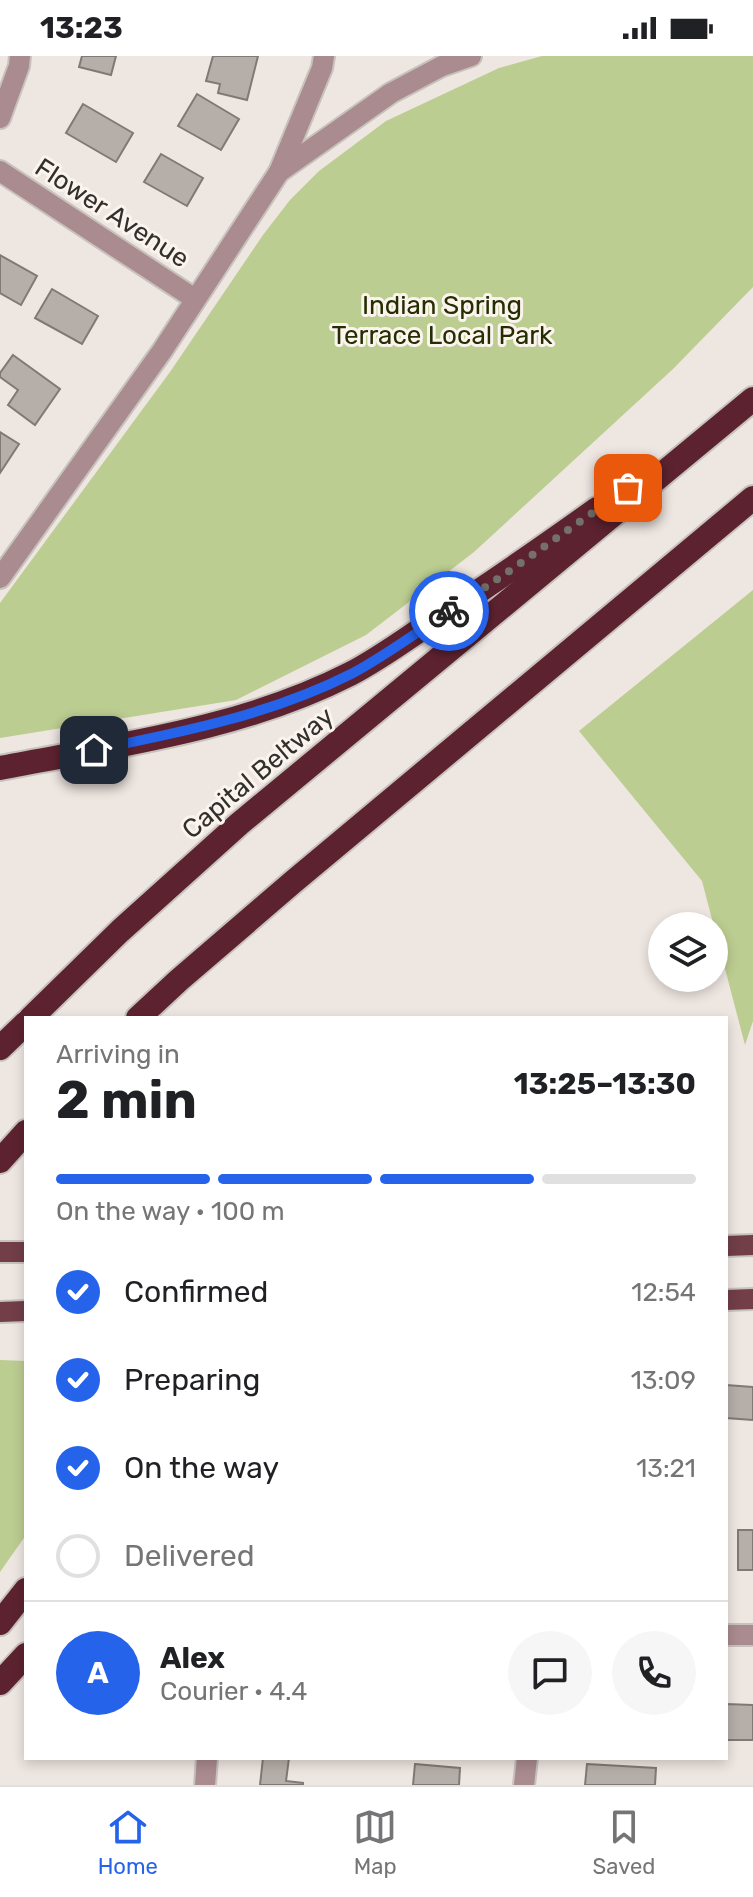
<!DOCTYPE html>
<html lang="en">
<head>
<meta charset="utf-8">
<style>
  body { margin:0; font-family:Rubik,sans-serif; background:#f6f6f6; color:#202124; height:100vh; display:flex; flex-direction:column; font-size:30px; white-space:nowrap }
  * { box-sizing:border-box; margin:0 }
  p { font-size:26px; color:#757577 }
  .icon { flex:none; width:44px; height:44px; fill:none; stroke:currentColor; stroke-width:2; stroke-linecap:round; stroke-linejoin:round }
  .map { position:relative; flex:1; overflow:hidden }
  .sheet { position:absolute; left:24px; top:960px; width:704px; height:744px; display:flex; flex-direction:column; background:#fff; border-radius:0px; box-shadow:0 4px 12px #0003 }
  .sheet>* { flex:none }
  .tools { position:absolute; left:648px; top:856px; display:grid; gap:16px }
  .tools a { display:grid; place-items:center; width:80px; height:80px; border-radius:50%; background:#fff; box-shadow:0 4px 12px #0003; font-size:40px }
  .pin { position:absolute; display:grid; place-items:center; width:68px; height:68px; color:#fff; margin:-34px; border-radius:16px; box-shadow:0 4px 12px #0006 }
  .courier { position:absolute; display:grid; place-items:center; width:80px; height:80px; margin:-40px; border:6px solid #2563eb; border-radius:50%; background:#fff; color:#222; box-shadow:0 2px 10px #0007 }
  .head em { font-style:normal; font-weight:700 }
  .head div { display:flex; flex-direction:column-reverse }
  .head { display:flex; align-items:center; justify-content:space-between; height:136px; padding:0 32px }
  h1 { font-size:52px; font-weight:700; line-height:60px }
  .bar { display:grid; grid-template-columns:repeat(4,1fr); gap:12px 8px; align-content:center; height:96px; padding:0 32px }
  .bar i { height:10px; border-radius:6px; background:#e0e0e0 }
  .bar .on { background:#2563eb }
  .bar p { grid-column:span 4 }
  .line { display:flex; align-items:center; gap:20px; padding:0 32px; border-top:2px solid #e0e0e0 }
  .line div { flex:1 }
  .round { display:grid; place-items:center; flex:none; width:84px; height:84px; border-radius:42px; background:#f6f6f6 }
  ol { padding:0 32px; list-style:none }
  li { display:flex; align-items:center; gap:24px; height:88px }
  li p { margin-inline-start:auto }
  li .icon { padding:8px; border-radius:50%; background:#2563eb; color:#fff; stroke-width:4 }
  li:last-child { color:#757577 }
  li i { width:44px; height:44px; border:4px solid #e0e0e0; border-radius:50% }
  .status { display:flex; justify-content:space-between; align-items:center; height:56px; padding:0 40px; background:#fff; direction:ltr }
  .status svg { height:22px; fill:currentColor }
  .menu { display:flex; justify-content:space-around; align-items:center; height:112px; border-top:2px solid #e0e0e0; background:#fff; font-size:22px; color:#757577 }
  .menu a { display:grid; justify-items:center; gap:4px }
  .menu .on { color:#2563eb }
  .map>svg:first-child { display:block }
</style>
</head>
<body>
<div class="status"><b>13:23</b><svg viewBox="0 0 49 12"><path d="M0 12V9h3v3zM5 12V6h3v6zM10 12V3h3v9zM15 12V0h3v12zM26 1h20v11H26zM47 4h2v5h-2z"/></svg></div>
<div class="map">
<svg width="753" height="1729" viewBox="0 0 753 1729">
  <rect width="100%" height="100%" fill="#eee6e1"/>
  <g fill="#bccd91">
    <path d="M 542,0 L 753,0 L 753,231 L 673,313 L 474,496 L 366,579 L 236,644 L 0,682 L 0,547 L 170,316 L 263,179 L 290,144 L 319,115 L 386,65 L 499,12 Z"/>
    <path d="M 753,534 L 753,965 L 745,989 L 702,825 L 579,675 Z"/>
    <path d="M 0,1304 L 26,1305 L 26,1479 L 0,1516 Z"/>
  </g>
  <g fill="#b6aea9" stroke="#817975" stroke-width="2">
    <path d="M 82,0 L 116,0 L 111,19 L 79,11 Z"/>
    <path d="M 213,0 L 258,0 L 247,44 L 218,37 L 220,28 L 206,25 Z"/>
    <path d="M 197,38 L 239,63 L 221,94 L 178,70 Z"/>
    <path d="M 83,48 L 133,77 L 116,106 L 66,77 Z"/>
    <path d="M 161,98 L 203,122 L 187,150 L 144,126 Z"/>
    <path d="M 0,199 L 37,220 L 21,249 L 0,237 Z"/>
    <path d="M 52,233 L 98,260 L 82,288 L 35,262 Z"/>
    <path d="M 13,299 L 60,333 L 35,369 L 8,349 L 18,334 L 0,321 L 0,317 Z"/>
    <path d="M 0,376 L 19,388 L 0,417 Z"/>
    <path d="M 726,1329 L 753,1331 L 753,1364 L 726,1362 Z"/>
    <rect x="738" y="1474" width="15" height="40"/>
    <path d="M 726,1648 L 753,1649 L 753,1684 L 726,1684 Z"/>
    <path d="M 263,1702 L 289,1702 L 286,1725 L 303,1727 L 303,1729 L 260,1729 Z"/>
    <path d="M 415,1708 L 460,1712 L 459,1729 L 413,1729 Z"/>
    <path d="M 587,1708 L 656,1712 L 655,1729 L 585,1729 Z"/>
  </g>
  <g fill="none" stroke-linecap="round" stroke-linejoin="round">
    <defs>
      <g id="minor">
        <path d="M 0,62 L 19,10 L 20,0"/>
        <path d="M 0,115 L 195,243"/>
        <path d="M 279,116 L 391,37 L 442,10 L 471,0"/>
        <path d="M 0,522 L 162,295 L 279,116 L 322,12 L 324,0"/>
        <path d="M 726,1579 L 753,1579"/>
        <path d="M 205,1729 L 207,1702"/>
        <path d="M 524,1729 L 527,1702"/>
      </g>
      <g id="major">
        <path d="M 726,1190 L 753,1189"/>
        <path d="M 0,1196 L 26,1196"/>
        <path d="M 726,1244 L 753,1243"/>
        <path d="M 0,1256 L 26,1255"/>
      </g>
      <g id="highway">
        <path d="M 0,712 C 118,689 242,673 350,618 C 377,604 402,586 427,569 C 485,532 541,493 597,453"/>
        <path d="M 31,962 L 120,875 L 239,768 L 753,343"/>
        <path d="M 138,962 L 179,924 L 293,826 L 753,442"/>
        <path d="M 0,992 L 26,967"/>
        <path d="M 0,1105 L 26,1076"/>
        <path d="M 0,1567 L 26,1534"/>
        <path d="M 0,1627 L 26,1599"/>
      </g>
    </defs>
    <use href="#minor" stroke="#c8c2bd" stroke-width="24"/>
    <use href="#major" stroke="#c8c2bd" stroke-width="24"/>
    <use href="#highway" stroke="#c8c2bd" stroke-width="28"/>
    <use href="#minor" stroke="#aa8b8f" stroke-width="20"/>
    <use href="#major" stroke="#723e48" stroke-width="20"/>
    <use href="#highway" stroke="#5d2230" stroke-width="24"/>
  </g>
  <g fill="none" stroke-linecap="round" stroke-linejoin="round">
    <path stroke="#74706c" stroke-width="8" stroke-dasharray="0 14.4" d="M 449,555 L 502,520 L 628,432"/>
    <path stroke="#2563eb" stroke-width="10" d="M 94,694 C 182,676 270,659 351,618 C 385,600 417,576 449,555"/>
  </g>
  <g text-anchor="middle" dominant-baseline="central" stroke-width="6" stroke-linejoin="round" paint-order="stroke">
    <g font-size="26" fill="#32302d" stroke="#fbf3ee">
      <text transform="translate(112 157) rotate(33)">Flower Avenue</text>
      <text transform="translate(258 717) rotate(-40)">Capital Beltway</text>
    </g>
    <g font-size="26" fill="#242e00" stroke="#fbf3ee">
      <text x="442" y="249">Indian Spring<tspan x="442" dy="30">Terrace Local Park</tspan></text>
    </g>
  </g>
</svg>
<div class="tools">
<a><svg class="icon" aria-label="layers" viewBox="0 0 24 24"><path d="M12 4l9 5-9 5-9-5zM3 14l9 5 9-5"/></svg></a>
</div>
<div class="pin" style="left:628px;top:432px;background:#ea580c"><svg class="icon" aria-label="bag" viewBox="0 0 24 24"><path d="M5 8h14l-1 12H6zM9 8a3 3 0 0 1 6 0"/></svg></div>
<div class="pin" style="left:94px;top:694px;background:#1f2937"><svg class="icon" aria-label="home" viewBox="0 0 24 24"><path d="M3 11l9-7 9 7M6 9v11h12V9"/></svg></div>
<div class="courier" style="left:449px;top:555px"><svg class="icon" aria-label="bike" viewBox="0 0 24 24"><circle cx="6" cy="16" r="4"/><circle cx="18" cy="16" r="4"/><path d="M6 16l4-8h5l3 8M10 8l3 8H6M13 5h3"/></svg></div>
<section class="sheet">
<div class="head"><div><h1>2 min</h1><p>Arriving in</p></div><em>13:25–13:30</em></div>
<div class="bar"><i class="on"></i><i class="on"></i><i class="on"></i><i></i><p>On the way · 100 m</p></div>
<ol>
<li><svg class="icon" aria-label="check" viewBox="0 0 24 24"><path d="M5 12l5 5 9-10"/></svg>Confirmed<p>12:54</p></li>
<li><svg class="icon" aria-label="check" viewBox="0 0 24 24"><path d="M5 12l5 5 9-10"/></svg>Preparing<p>13:09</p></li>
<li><svg class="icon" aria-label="check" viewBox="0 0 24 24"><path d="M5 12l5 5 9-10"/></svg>On the way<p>13:21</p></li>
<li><i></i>Delivered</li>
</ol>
<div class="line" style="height:144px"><b class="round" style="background:#2563eb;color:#fff">A</b><div><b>Alex</b><p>Courier · 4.4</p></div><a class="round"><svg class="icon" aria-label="chat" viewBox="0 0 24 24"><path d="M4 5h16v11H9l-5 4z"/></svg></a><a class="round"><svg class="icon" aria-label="phone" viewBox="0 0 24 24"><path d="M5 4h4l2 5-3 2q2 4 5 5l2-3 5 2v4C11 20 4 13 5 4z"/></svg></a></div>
</section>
</div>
<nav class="menu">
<a class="on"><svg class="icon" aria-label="home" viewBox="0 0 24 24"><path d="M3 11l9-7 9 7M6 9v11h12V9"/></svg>Home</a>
<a><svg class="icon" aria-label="map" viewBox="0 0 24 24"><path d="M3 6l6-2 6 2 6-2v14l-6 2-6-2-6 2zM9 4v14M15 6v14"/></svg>Map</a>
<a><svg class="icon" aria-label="saved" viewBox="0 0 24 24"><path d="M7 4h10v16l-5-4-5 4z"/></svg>Saved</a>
</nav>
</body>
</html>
